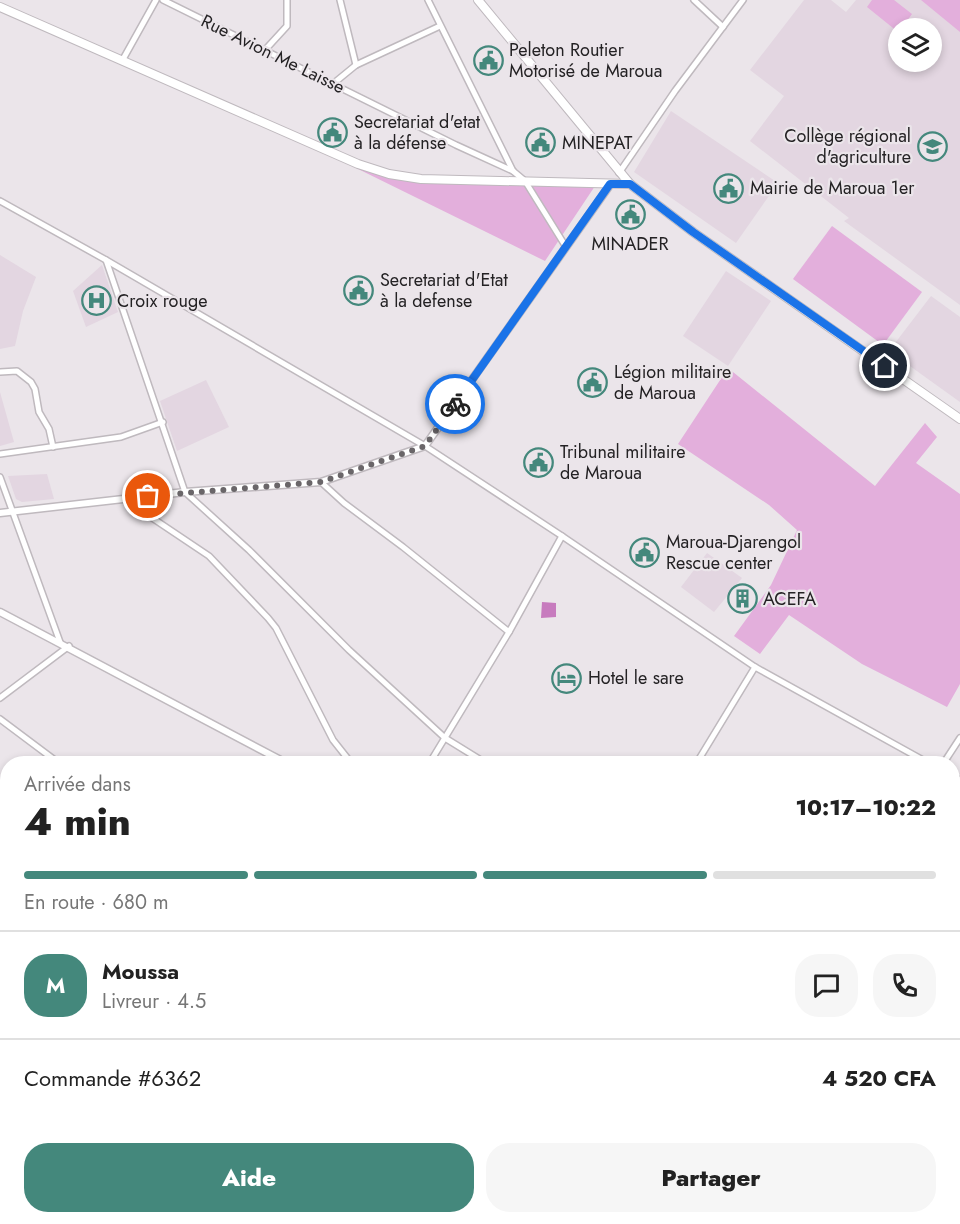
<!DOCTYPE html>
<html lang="fr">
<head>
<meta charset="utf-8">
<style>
  body { margin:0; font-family:Jost,sans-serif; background:#f6f6f6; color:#222; height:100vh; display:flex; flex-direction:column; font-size:22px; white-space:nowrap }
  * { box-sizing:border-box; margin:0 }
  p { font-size:20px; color:#767676 }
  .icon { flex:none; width:33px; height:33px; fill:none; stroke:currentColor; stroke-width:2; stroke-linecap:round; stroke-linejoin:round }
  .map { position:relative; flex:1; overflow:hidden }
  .panel { position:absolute; left:0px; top:756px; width:960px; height:468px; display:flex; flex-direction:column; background:#fff; border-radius:24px 24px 0 0; box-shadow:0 3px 9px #0003 }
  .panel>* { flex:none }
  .buttons { position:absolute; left:888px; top:18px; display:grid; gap:12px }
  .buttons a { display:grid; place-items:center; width:54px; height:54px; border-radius:50%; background:#fff; box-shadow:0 3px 9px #0003; font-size:30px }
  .pin { position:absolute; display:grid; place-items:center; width:51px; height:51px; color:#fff; margin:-26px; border:3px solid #fff; border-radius:50%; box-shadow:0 2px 6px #0007 }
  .courier { position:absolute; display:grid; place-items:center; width:60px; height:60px; margin:-30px; border:4px solid #1a73e8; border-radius:50%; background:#fff; color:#222; box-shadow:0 2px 8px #0007 }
  .headline em { font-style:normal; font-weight:800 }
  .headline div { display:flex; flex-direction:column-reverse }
  .headline { display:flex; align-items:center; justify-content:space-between; height:102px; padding:0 24px }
  h1 { font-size:39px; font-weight:800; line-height:45px }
  .bar { display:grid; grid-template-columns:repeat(4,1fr); gap:9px 6px; align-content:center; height:72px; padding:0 24px }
  .bar i { height:8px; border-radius:4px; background:#e0e0e0 }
  .bar .selected { background:#44887c }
  .bar p { grid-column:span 4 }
  .line { display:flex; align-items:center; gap:15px; padding:0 24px; border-top:2px solid #e0e0e0 }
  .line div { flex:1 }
  .round { display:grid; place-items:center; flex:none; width:63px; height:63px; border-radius:24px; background:#f6f6f6 }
  .action { display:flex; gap:12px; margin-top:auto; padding:12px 24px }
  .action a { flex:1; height:69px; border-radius:24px; background:#44887c; color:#fff; font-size:24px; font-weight:800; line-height:69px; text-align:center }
  .action a+a { background:#f6f6f6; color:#222 }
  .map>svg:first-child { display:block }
</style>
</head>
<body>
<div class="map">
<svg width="960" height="1224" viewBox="0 0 960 1224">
  <rect width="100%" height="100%" fill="#ebe5ea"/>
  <g fill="#e3d6e1" fill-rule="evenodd">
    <path d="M 804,0 L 831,0 L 846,12 L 856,0 L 960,0 L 960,305 L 844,221 L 849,218 L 750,141 L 784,96 L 750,70 ZM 898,28 L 932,28 L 932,62 L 898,62 Z"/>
    <path d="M 671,111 L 778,183 L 736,243 L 634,172 Z"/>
    <path d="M 0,255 L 36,277 L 23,311 L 15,346 L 0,349 Z"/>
    <path d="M 102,265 L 118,312 L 86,327 L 73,291 Z"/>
    <path d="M 726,271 L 771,301 L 728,366 L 683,336 Z"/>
    <path d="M 931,296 L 960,317 L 960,402 L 889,351 Z"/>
    <path d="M 206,380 L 229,427 L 177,451 L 160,401 Z"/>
    <path d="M 0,392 L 14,442 L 0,446 Z"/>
    <path d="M 47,474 L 54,499 L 22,502 L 16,499 L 8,476 Z"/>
    <path d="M 707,553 L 742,578 L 714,612 L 681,587 Z"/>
    <path d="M 952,1008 L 960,1012 L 960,1060 L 953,1056 Z"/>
  </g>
  <g fill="#e3afdc">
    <path d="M 872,0 L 894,0 L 912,14 L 902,28 L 898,28 L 898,32 L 867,7 Z"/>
    <path d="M 921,0 L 960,0 L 960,32 Z"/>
    <path d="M 354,167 L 421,183 L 595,186 L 545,261 Z"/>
    <path d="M 832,226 L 922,292 L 883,345 L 793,279 Z"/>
    <path d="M 728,368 L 875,486 L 925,423 L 937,437 L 916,463 L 960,494 L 960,684 L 947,707 L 862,664 L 789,615 L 760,654 L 734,636 L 771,585 L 797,530 L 769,505 L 678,444 Z"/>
    <path d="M 798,1217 L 840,1217 L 835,1224 L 809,1224 Z"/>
  </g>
  <g fill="#c77bbe">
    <path d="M 542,602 L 556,603 L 556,617 L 541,618 Z"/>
    <path d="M 0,1195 L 7,1197 L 8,1216 L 94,1217 L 140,1224 L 0,1224 Z"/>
  </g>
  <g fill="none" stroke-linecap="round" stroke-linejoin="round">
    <defs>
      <g id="minor">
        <path d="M 163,0 L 456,145 L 513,171"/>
        <path d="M 340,0 L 356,65"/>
        <path d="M 428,0 L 513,171 L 525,181 L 566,247"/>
        <path d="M 694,0 L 723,27"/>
        <path d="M 265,50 L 287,26 L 287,0"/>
        <path d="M 122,61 L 156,0"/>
        <path d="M 334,83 L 356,65 L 440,26"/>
        <path d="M 619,173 L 675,91 L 743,0"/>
        <path d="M 0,201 L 106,260 L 425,446 L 562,536 L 755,667 L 930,764"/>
        <path d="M 106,260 L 185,492 L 249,550 L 349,650 L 445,738 L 487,764"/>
        <path d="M 0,372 L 17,371 L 31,382 L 35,389 L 39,412 L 49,429 L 53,447"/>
        <path d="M 0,454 L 121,437 L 163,422"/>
        <path d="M 0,477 L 60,642"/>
        <path d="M 321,482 L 344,503 L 403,547 L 509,632"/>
        <path d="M 124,499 L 209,556 L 268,618 L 276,628 L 333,740 L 352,764"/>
        <path d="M 0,698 L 69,646"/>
        <path d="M 0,719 L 60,764"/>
        <path d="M 429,764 L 509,632 L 562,536"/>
        <path d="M 696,764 L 755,667"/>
        <path d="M 943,764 L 960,738"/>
        <path d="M 952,776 L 960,780"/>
        <path d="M 0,936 L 8,915"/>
        <path d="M 0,974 L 8,979"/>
        <path d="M 952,1001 L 960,1005"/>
        <path d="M 0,1034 L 8,1026"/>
        <path d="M 0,1091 L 8,1094"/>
        <path d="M 0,1157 L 8,1160"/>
        <path d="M 166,1216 L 190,1224"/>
        <path d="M 551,1216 L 554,1224"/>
        <path d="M 676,1216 L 687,1224"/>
        <path d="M 788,1216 L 802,1224"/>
        <path d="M 268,1224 L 271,1216"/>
        <path d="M 318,1224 L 320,1216"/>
        <path d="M 425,1224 L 429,1216"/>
        <path d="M 581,1224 L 592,1216"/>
        <path d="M 638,1224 L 645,1216"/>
        <path d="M 709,1224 L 713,1216"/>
        <path d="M 757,1224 L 761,1216"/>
        <path d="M 851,1224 L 856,1216"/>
      </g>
      <g id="tertiary">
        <path d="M 0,513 L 185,492 L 321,482 L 425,446 L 610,185"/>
        <path d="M 0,612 L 288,764"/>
        <path d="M 952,1119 L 960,1124"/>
      </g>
      <g id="primary">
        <path d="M 478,0 L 630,184 L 693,232 L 960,419"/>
        <path d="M 0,7 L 358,164 L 389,174 L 421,179 L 630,184"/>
      </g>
    </defs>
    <use href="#minor" stroke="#bfb9be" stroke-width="8"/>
    <use href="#tertiary" stroke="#bfb9be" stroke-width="9"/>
    <use href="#primary" stroke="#bfb9be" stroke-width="10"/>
    <use href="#minor" stroke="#fff" stroke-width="5"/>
    <use href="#tertiary" stroke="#fff" stroke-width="6"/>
    <use href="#primary" stroke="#fff" stroke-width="8"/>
  </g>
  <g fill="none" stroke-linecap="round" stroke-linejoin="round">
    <path stroke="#6a6669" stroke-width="6" stroke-dasharray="0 10.8" d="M 148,496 L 321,482 L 425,446 L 455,404"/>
    <path stroke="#1a73e8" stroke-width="8" d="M 455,404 L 610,184 L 630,184 L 693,232 L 885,366"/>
  </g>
  <defs>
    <symbol id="civic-ring" viewBox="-11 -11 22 22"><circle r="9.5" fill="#ebe5ea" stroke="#44887c" stroke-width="1.5"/><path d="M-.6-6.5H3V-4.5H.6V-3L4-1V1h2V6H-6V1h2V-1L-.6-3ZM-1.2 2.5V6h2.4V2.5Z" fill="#44887c"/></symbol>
    <symbol id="university-ring" viewBox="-11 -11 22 22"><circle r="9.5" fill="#ebe5ea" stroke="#44887c" stroke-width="1.5"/><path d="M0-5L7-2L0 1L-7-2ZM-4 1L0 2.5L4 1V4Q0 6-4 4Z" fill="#44887c"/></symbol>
    <symbol id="hospital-ring" viewBox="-11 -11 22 22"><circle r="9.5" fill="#ebe5ea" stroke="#44887c" stroke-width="1.5"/><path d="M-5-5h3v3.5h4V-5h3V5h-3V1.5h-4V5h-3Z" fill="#44887c"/></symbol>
    <symbol id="building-ring" viewBox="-11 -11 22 22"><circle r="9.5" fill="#ebe5ea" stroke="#44887c" stroke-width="1.5"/><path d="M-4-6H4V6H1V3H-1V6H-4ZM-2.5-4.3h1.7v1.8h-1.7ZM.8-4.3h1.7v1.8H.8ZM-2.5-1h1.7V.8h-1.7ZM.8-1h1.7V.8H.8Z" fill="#44887c"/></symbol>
    <symbol id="hotel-ring" viewBox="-11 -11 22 22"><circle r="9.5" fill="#ebe5ea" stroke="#44887c" stroke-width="1.5"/><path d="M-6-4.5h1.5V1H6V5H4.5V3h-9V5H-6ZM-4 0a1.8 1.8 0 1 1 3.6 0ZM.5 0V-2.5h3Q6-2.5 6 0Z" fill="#44887c"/></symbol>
  </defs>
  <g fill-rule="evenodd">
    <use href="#civic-ring" x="472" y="44" width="33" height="33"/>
    <use href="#civic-ring" x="316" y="116" width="33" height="33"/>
    <use href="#civic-ring" x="524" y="126" width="33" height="33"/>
    <use href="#university-ring" x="916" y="130" width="33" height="33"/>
    <use href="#civic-ring" x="712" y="172" width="33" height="33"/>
    <use href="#civic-ring" x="614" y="198" width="33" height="33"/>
    <use href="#civic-ring" x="342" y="274" width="33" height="33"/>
    <use href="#hospital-ring" x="80" y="284" width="33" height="33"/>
    <use href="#civic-ring" x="576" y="366" width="33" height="33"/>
    <use href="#civic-ring" x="522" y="446" width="33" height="33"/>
    <use href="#civic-ring" x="628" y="536" width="33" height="33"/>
    <use href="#building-ring" x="726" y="582" width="33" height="33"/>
    <use href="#hotel-ring" x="550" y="662" width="33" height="33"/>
  </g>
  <g text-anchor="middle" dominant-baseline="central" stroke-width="4.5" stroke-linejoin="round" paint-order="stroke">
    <g font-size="18" fill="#242224" stroke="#ebe5ea" text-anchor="start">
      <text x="509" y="50">Peleton Routier<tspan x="509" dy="21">Motorisé de Maroua</tspan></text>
      <text x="354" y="122">Secretariat d'etat<tspan x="354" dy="21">à la défense</tspan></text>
      <text x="911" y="136" text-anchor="end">Collège régional<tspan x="911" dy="21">d'agriculture</tspan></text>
      <text x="562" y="143">MINEPAT</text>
      <text x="750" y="188">Mairie de Maroua 1er</text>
      <text x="630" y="244" text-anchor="middle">MINADER</text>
      <text x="380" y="280">Secretariat d'Etat<tspan x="380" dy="21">à la defense</tspan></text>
      <text x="117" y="301">Croix rouge</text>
      <text x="614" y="372">Légion militaire<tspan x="614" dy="21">de Maroua</tspan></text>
      <text x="560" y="452">Tribunal militaire<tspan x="560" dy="21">de Maroua</tspan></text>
      <text x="666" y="542">Maroua-Djarengol<tspan x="666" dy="21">Rescue center</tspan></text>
      <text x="763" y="599">ACEFA</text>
      <text x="588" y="678">Hotel le sare</text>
    </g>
    <g font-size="18" fill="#242224" stroke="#ebe5ea">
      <text transform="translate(273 54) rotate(26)">Rue Avion Me Laisse</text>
    </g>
  </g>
</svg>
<div class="buttons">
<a><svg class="icon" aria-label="layers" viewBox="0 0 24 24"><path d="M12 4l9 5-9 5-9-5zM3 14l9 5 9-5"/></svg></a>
</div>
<div class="pin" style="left:148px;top:496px;background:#ea580c"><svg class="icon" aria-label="bag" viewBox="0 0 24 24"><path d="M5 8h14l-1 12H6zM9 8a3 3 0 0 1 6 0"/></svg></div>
<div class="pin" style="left:885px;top:366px;background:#1f2937"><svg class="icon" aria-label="home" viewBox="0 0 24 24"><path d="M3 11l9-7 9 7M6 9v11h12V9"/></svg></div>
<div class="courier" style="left:455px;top:404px"><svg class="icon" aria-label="bike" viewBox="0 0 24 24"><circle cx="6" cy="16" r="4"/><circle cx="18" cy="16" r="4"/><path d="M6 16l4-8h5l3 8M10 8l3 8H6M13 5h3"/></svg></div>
<section class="panel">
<div class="headline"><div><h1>4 min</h1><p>Arrivée dans</p></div><em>10:17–10:22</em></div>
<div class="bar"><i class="selected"></i><i class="selected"></i><i class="selected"></i><i></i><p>En route · 680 m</p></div>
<div class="line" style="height:108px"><b class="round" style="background:#44887c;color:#fff">M</b><div><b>Moussa</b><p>Livreur · 4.5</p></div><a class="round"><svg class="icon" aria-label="chat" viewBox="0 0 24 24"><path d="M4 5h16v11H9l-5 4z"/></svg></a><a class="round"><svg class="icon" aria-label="phone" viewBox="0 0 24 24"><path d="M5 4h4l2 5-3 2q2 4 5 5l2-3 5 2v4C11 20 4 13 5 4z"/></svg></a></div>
<div class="line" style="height:78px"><div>Commande #6362</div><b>4 520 CFA</b></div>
<div class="action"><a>Aide</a><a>Partager</a></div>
</section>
</div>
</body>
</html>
